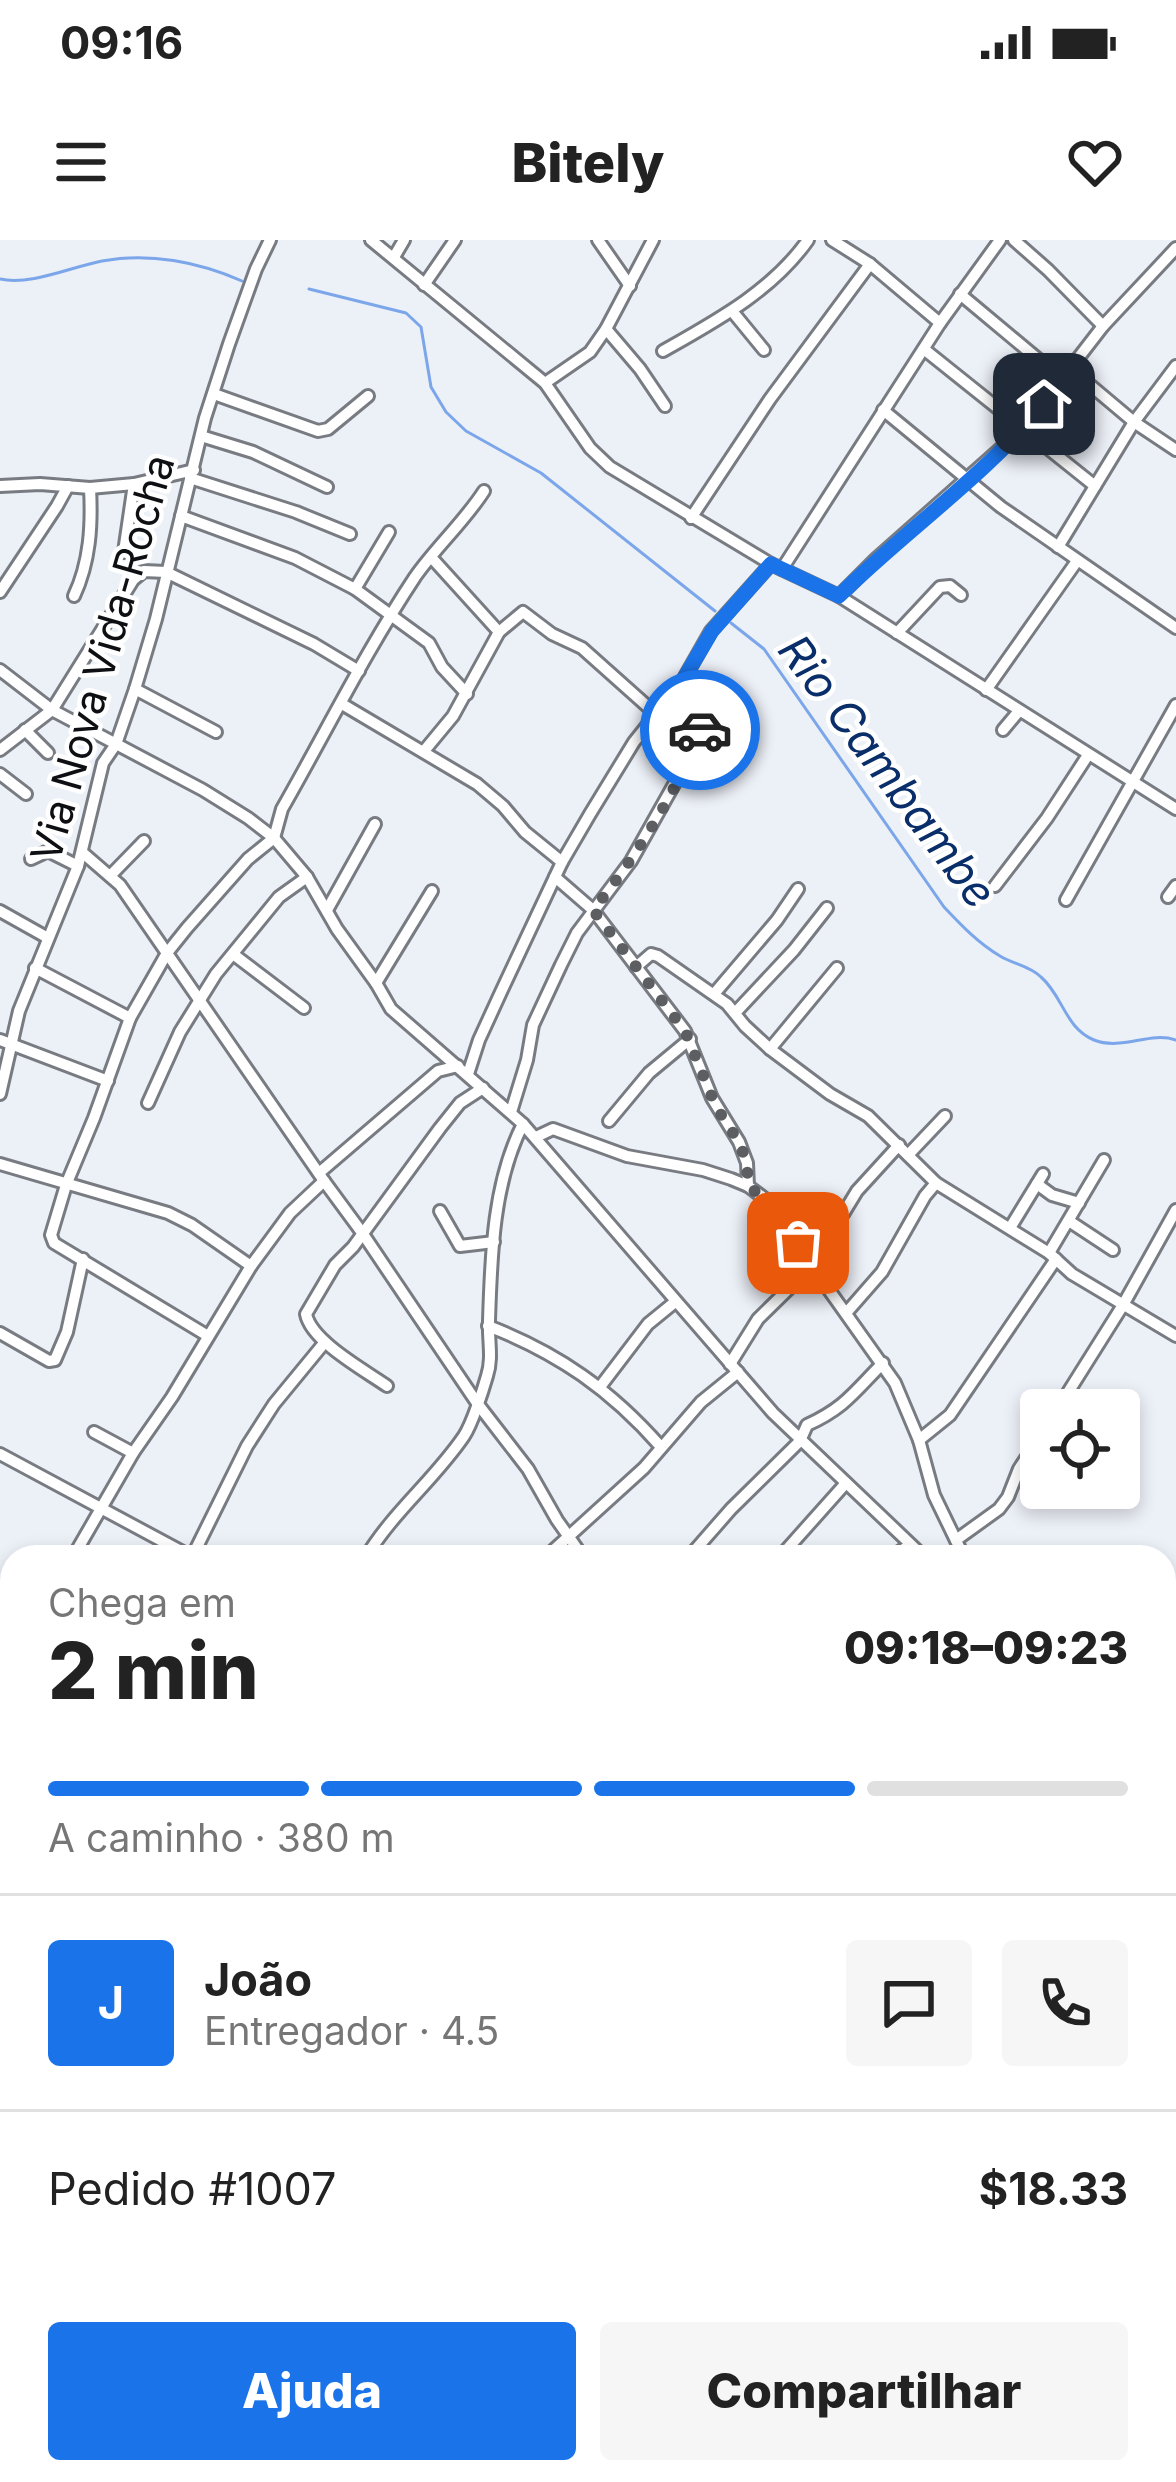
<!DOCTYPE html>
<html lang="pt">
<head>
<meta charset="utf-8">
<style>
  body { margin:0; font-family:Inter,sans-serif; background:#f6f6f6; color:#222; height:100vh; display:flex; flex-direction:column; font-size:45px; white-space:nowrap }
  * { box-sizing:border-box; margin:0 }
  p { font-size:39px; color:#767676 }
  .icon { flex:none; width:66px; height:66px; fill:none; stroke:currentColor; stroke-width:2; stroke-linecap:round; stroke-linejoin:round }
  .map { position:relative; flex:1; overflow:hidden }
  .details { position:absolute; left:0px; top:1305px; width:1176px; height:939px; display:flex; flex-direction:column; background:#fff; border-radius:36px 36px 0 0; box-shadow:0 6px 18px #0003 }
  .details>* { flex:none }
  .buttons { position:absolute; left:1020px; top:1149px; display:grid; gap:24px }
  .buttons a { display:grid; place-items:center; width:120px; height:120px; border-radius:12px; background:#fff; box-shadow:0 6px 18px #0003; font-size:60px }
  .pin { position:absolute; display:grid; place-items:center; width:102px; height:102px; color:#fff; margin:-51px; border-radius:24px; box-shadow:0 6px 18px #0006 }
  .courier { position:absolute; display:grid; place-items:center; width:120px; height:120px; margin:-60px; border:9px solid #1a73e8; border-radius:50%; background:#fff; color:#222; box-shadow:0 3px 15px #0007 }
  .overview em { font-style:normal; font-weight:800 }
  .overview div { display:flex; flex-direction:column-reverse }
  .overview { display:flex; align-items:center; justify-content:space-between; height:204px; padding:0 48px }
  h1 { font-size:78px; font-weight:800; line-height:90px }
  .bar { display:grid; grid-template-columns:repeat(4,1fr); gap:18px 12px; align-content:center; height:144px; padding:0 48px }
  .bar i { height:15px; border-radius:9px; background:#e0e0e0 }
  .bar .active { background:#1a73e8 }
  .bar p { grid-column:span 4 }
  .line { display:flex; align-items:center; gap:30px; padding:0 48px; border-top:3px solid #e0e0e0 }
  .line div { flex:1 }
  .round { display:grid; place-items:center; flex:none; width:126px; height:126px; border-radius:12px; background:#f6f6f6 }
  .action { display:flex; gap:24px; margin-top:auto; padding:24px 48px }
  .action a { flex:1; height:138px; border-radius:12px; background:#1a73e8; color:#fff; font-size:48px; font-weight:800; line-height:138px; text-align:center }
  .action a+a { background:#f6f6f6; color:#222 }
  .status { display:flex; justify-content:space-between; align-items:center; height:84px; padding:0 60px; background:#fff; direction:ltr }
  .status svg { height:33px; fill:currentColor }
  header { display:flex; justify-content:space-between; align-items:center; height:156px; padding:0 48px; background:#fff; font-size:54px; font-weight:800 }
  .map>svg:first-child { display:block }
</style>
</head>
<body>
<div class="status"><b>09:16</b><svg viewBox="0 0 49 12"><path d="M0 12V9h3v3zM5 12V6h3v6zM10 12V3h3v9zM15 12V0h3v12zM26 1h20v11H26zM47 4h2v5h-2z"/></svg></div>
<header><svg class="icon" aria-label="menu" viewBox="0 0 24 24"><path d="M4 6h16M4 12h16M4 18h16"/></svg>Bitely<svg class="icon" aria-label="heart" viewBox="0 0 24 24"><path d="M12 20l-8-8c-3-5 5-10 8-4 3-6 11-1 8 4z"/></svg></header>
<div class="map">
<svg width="1176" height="2242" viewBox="0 0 1176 2242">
  <rect width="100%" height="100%" fill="#ecf0f7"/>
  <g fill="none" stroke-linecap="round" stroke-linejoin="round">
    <g stroke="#7ca6ea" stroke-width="3">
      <path d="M 0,39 C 30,46 71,27 102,21 C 149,12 199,22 242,41"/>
      <path d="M 309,49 L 406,73 L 421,87 L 431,147 L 446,172 L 466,191 L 541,233 L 715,371"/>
      <path d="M 731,383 L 764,409 L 944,667 C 961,685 978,703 1000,716 C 1013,724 1030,726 1041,737 C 1063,756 1065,788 1094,800 C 1122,811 1149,791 1176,800"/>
    </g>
    <defs>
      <g id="street">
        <path d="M 371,0 L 545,143 L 590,208 L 610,227 L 771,324 L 839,356 L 1176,569"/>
        <path d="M 598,0 L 630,46"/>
        <path d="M 832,0 L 870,24 L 940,83"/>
        <path d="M 1014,0 L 1048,30 L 1103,86"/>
        <path d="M 394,17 L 404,0"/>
        <path d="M 424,45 L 455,0"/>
        <path d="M 960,54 L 1063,140"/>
        <path d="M 732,71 L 764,110"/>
        <path d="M 606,89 L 640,129 L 665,166"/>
        <path d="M 925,110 L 1095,246"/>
        <path d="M 663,111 C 716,81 772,51 808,0"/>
        <path d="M 1071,129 L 1134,182 L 1176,210"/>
        <path d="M 545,143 L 590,112 L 606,89 L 653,0"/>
        <path d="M 214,154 L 318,191 L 328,189 L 368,156"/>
        <path d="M 883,170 L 1001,267 L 1176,388"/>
        <path d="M 201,196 L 253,212 L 327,247"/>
        <path d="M 190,238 L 296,272 L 350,294"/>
        <path d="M 0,246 L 40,244 L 90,248 L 134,244 L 194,230"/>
        <path d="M 181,276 L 295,318 L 355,349 L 429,403 L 442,427 L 467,454"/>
        <path d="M 691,278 L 770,159 L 870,24"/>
        <path d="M 1058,307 L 1134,182 L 1176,126"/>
        <path d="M 124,312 L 134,244"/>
        <path d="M 431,317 L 499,392"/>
        <path d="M 782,329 L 940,83 L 1000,0"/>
        <path d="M 355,349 L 389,292"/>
        <path d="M 0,352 L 57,266 L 68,246"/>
        <path d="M 74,356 C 90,322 92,285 90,248"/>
        <path d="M 839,356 L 876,319 L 1025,187 L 1103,86 L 1176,8"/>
        <path d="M 897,393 L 940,347 L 950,346 L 961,355"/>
        <path d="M 0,430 L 52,470 L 203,550 L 248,578 L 274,598 L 307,637 L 337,689 L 376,743 L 391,769 L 523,884 L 773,1173 L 924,1317"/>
        <path d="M 135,449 L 216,492"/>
        <path d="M 986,450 L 1077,321"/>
        <path d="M 342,464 L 477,544 L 503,566 L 525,592 L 562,622"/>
        <path d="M 25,490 L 48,513"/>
        <path d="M 1003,490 L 1019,471"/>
        <path d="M 0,510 L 52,470 L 133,340 L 144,331 L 166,332 L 314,404 L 359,431"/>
        <path d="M 424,511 L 453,476 L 499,392 L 523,372 L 552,394 L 582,408 L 656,474"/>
        <path d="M 0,534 L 26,554"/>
        <path d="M 83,613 L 120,645 L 324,941 L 363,994 L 477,1163 L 528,1229 L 557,1280 L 583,1317"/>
        <path d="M 31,619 L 48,611 L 78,626"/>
        <path d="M 110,636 L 144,601"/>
        <path d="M 555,637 L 593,670 L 685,791 L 712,858 L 739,902 L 747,923 L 748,946"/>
        <path d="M 995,646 L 1047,578 L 1088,515"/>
        <path d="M 1168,657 L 1176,646"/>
        <path d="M 1066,660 L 1176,465"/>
        <path d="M 327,670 L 375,584"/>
        <path d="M 0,671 L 48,698"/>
        <path d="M 233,714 L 304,768"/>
        <path d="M 636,727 L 651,714 L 658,716 L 727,764 L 745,786 L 770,809 L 830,854 L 868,876 L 936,943 L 1049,1013 L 1072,1034 L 1176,1096"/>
        <path d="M 35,728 L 130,778"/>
        <path d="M 376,743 L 432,651"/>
        <path d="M 714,754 L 777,680 L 798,649"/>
        <path d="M 735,773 L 794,710 L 827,668"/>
        <path d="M 0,800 L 108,841"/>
        <path d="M 770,809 L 837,728"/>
        <path d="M 468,834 L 479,800 L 501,752 L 562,622 L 590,574 L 634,502 L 682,442 L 711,391 L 771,324"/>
        <path d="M 0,854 L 19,771 L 78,626 L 103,523 L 116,504 L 135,449 L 156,379 L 205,178 L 229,104 L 256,29 L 270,0"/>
        <path d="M 148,863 L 180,792 L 216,734 L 279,657 L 307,637"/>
        <path d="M 511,872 L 527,820 L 533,785 L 561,725 L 577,693 L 631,621 L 690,516 L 700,491 L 701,463 L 695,454 L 682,442"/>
        <path d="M 609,881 L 649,833 L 690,799"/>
        <path d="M 536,897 L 553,889 L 627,916 L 703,930 L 731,939 L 748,946 L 773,965 L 812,1026 L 895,1143 L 919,1200 L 934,1255 L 964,1317"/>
        <path d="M 908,915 L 945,876"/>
        <path d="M 0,924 L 168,973 L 192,985 L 251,1026"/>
        <path d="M 319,933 L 438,831 L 458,826"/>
        <path d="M 1037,944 L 1052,955 L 1079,963"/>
        <path d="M 440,971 L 460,1006 L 494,1002"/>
        <path d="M 843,974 L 857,951 L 899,905"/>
        <path d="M 1069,981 L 1113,1010"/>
        <path d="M 1010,988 L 1043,934"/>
        <path d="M 1049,1013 L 1104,920"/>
        <path d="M 847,1072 L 882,1032 L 925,956 L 936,943"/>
        <path d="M 488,1086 C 558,1113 611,1150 661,1207"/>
        <path d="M 0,1093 L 49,1121 L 55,1120 L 67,1092 L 83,1019"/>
        <path d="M 208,1096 L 54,1003 L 51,995 L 66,945 L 94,878 L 130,778 L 167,713 L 187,688 L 248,619 L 274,598 L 282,569 C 326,492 366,411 415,337 C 436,307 464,282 484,251"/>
        <path d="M 730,1124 L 758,1079 L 812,1026"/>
        <path d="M 387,1146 C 364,1130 311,1101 306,1074 L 335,1025 L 353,1007 L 440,888 L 460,863 L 483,848"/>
        <path d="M 600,1147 L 648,1084 L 675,1062"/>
        <path d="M 1057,1170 L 1123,1065 L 1176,970"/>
        <path d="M 94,1192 L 133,1213"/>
        <path d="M 919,1200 L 950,1175 L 1056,1019"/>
        <path d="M 0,1214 L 192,1317"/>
        <path d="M 956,1300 L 999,1269 L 1008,1257 L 1019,1229 L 1041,1195"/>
        <path d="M 73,1317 L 133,1213 L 172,1157 L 251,1026 L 290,973 L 324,941"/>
        <path d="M 192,1317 L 247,1206 L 274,1164 L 325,1102"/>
        <path d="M 366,1317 C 393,1272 435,1239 464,1196 C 472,1184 483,1150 487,1136 C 493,1118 488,1100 489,1081 C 491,1016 493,942 523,884"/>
        <path d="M 546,1317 L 644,1228 L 701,1162 L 738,1132"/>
        <path d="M 689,1317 L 731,1269 L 800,1201 L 807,1185 C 845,1168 855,1151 883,1123"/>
        <path d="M 780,1317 L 846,1243"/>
        <path d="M 891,1317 L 910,1305"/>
        <path d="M 0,1349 L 12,1353"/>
        <path d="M 0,1444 L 12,1446"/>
        <path d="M 1164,1470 L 1176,1451"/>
        <path d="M 0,1536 L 12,1538"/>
        <path d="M 1164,1560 L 1176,1574"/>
        <path d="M 0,1596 L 12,1552"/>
        <path d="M 0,1653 L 12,1657"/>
        <path d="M 1164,1814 L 1176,1832"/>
        <path d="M 0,1818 L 10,1804"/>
        <path d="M 1164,1850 L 1176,1850"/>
        <path d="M 0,1947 L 12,1934"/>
        <path d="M 1164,1966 L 1176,1963"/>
        <path d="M 1164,2107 L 1176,2099"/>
        <path d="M 1164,2116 L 1176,2125"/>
        <path d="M 1164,2141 L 1176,2127"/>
        <path d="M 0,2172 L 9,2203"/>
        <path d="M 107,2232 L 108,2242"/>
        <path d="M 286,2232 L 289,2242"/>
        <path d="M 383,2232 L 384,2242"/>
        <path d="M 620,2232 L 631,2242"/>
        <path d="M 918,2232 L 936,2242"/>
        <path d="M 189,2242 L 190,2232"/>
        <path d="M 438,2242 L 441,2232"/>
        <path d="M 678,2242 L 678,2232"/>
        <path d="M 815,2242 L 816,2232"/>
        <path d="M 1000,2242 L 1022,2232"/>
      </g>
    </defs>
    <use href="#street" stroke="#787c82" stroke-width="16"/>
    <use href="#street" stroke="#fff" stroke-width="10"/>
  </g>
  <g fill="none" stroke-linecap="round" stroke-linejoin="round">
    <path stroke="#5c5e62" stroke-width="12" stroke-dasharray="0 21.6" d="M 700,490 C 678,551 634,620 593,670 L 685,791 L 716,867 L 739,902 L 747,923 L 748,946 L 773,965 L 798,1003"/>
    <path stroke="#1a73e8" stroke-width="15" d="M 700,490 L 701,463 L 682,442 L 712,391 L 771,324 L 839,356 C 905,291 986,235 1044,164"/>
  </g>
  <g text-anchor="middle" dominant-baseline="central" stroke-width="9" stroke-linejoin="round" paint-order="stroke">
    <g font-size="42" fill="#0e0f12" stroke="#fff">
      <text transform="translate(102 418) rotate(-74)">Via Nova Vida-Rocha</text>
    </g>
    <g font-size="45" font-style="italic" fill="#092e69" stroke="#fff">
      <text transform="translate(888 531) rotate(53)">Rio Cambambe</text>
    </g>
  </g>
</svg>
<div class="buttons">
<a><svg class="icon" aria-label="locate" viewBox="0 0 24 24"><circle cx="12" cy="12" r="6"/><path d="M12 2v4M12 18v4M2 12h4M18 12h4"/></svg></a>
</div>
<div class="pin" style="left:798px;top:1003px;background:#ea580c"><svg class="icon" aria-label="bag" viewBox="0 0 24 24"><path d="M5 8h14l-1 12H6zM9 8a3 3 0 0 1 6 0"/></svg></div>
<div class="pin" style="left:1044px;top:164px;background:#1f2937"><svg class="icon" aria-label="home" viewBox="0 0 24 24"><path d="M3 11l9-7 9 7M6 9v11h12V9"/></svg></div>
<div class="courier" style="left:700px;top:490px"><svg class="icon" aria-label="car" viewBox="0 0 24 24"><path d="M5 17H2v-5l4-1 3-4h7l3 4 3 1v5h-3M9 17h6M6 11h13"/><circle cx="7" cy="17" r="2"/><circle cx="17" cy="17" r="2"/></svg></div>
<section class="details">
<div class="overview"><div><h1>2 min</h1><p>Chega em</p></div><em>09:18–09:23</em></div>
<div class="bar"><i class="active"></i><i class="active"></i><i class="active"></i><i></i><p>A caminho · 380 m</p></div>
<div class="line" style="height:216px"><b class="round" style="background:#1a73e8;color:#fff">J</b><div><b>João</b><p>Entregador · 4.5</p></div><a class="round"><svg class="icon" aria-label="chat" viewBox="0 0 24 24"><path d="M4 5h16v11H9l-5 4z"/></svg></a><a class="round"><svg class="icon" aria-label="phone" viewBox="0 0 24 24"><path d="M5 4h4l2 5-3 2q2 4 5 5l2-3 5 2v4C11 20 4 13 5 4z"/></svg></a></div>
<div class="line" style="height:156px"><div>Pedido #1007</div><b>$18.33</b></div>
<div class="action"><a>Ajuda</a><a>Compartilhar</a></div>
</section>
</div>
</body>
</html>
